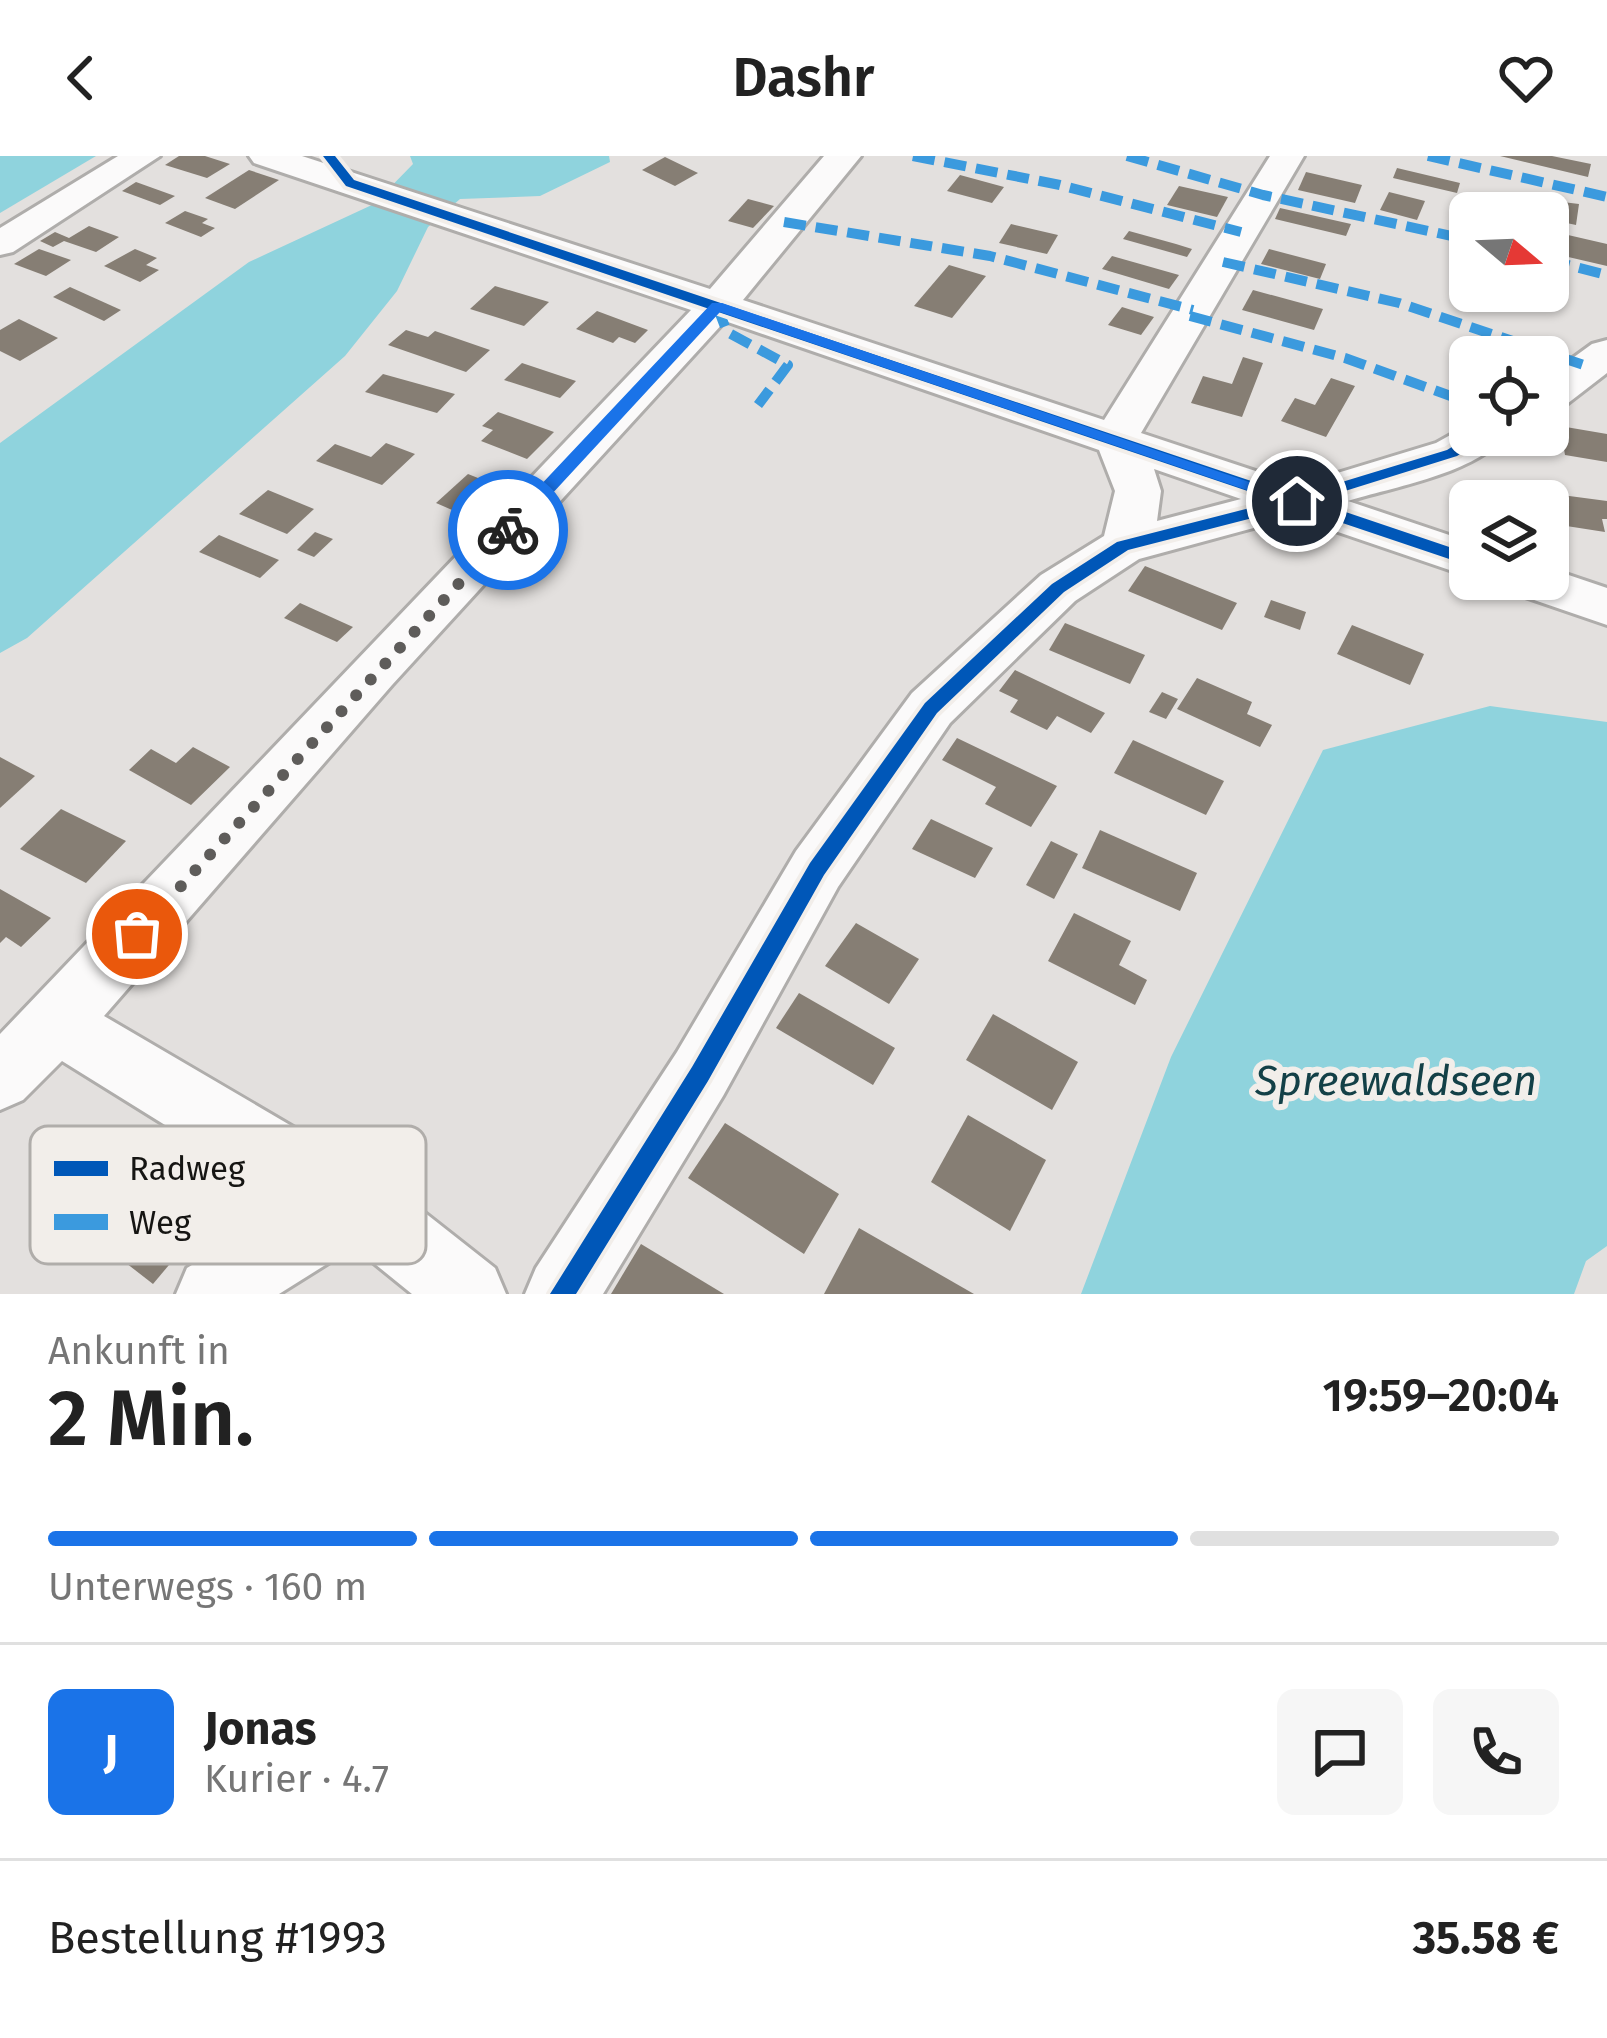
<!DOCTYPE html>
<html lang="de">
<head>
<meta charset="utf-8">
<style>
  body { margin:0; font-family:"Fira Sans",sans-serif; background:#f6f6f6; color:#222; height:100vh; display:flex; flex-direction:column; font-size:45px; white-space:nowrap }
  * { box-sizing:border-box; margin:0 }
  p { font-size:39px; color:#767676 }
  .icon { flex:none; width:66px; height:66px; fill:none; stroke:currentColor; stroke-width:2; stroke-linecap:round; stroke-linejoin:round }
  .map { position:relative; height:1138px; overflow:hidden }
  .details { display:flex; flex-direction:column; background:#fff; flex:1 }
  .details>* { flex:none }
  .needle { width:78px; rotate:109deg }
  .tools { position:absolute; left:1449px; top:36px; display:grid; gap:24px }
  .tools a { display:grid; place-items:center; width:120px; height:120px; border-radius:18px; background:#fff; box-shadow:0 3px 9px #0004; font-size:60px }
  .pin { position:absolute; display:grid; place-items:center; width:102px; height:102px; color:#fff; margin:-51px; border:6px solid #fff; border-radius:50%; box-shadow:0 3px 12px #0007 }
  .courier { position:absolute; display:grid; place-items:center; width:120px; height:120px; margin:-60px; border:9px solid #1a73e8; border-radius:50%; background:#fff; color:#222; box-shadow:0 3px 15px #0007 }
  .summary em { font-style:normal; font-weight:600 }
  .summary div { display:flex; flex-direction:column-reverse }
  .summary { display:flex; align-items:center; justify-content:space-between; height:204px; padding:0 48px }
  h1 { font-size:78px; font-weight:600; line-height:90px }
  .bar { display:grid; grid-template-columns:repeat(4,1fr); gap:18px 12px; align-content:center; height:144px; padding:0 48px }
  .bar i { height:15px; border-radius:9px; background:#e0e0e0 }
  .bar .on { background:#1a73e8 }
  .bar p { grid-column:span 4 }
  .line { display:flex; align-items:center; gap:30px; padding:0 48px; border-top:3px solid #e0e0e0 }
  .line div { flex:1 }
  .round { display:grid; place-items:center; flex:none; width:126px; height:126px; border-radius:18px; background:#f6f6f6 }
  header { display:flex; justify-content:space-between; align-items:center; height:156px; padding:0 48px; background:#fff; font-size:54px; font-weight:600 }
  .map>svg:first-child { display:block }
</style>
</head>
<body>
<header><svg class="icon" aria-label="back" viewBox="0 0 24 24"><path d="M15 5l-7 7 7 7"/></svg>Dashr<svg class="icon" aria-label="heart" viewBox="0 0 24 24"><path d="M12 20l-8-8c-3-5 5-10 8-4 3-6 11-1 8 4z"/></svg></header>
<div class="map">
<svg width="1607" height="1138" viewBox="0 0 1607 1138">
  <rect width="100%" height="100%" fill="#e3e0de"/>
  <g fill="#8fd3dd">
    <path d="M 0,0 L 96,0 L 0,57 Z"/>
    <path d="M 410,0 L 609,0 L 610,6 L 540,40 L 460,43 L 428,71 L 397,135 L 345,200 L 27,482 L 0,497 L 0,287 L 249,106 L 374,48 L 413,8 Z"/>
    <path d="M 1490,550 L 1607,566 L 1607,1090 L 1586,1105 L 1574,1138 L 1081,1138 L 1171,901 L 1323,594 Z"/>
  </g>
  <g fill="#867e74">
    <path d="M 179,0 L 205,0 L 230,8 L 207,22 L 165,9 Z"/>
    <path d="M 1500,0 L 1552,0 L 1591,8 L 1588,21 Z"/>
    <path d="M 665,1 L 698,17 L 675,30 L 642,14 Z"/>
    <path d="M 1397,12 L 1460,27 L 1457,37 L 1393,22 Z"/>
    <path d="M 249,14 L 279,24 L 235,53 L 205,42 Z"/>
    <path d="M 1306,16 L 1362,29 L 1355,47 L 1298,34 Z"/>
    <path d="M 960,19 L 1004,31 L 992,47 L 947,35 Z"/>
    <path d="M 136,26 L 175,40 L 160,49 L 122,35 Z"/>
    <path d="M 1179,30 L 1228,41 L 1217,61 L 1167,49 Z"/>
    <path d="M 1389,36 L 1425,45 L 1417,64 L 1380,54 Z"/>
    <path d="M 1489,37 L 1579,48 L 1576,69 L 1548,63 L 1548,57 L 1486,50 Z"/>
    <path d="M 748,43 L 774,50 L 753,72 L 728,65 Z"/>
    <path d="M 1280,52 L 1351,68 L 1346,80 L 1275,63 Z"/>
    <path d="M 185,55 L 208,63 L 202,67 L 215,72 L 201,81 L 165,67 Z"/>
    <path d="M 1011,68 L 1058,79 L 1047,98 L 999,87 Z"/>
    <path d="M 89,70 L 119,81 L 96,96 L 64,85 L 53,91 L 40,85 L 55,76 L 69,82 Z"/>
    <path d="M 1129,75 L 1176,88 L 1192,93 L 1187,101 L 1123,83 Z"/>
    <path d="M 1568,79 L 1607,88 L 1607,110 L 1564,100 Z"/>
    <path d="M 39,93 L 71,104 L 46,120 L 14,108 Z"/>
    <path d="M 135,93 L 157,102 L 146,109 L 159,114 L 140,126 L 104,110 Z"/>
    <path d="M 1269,93 L 1326,108 L 1320,123 L 1261,108 Z"/>
    <path d="M 1112,100 L 1179,119 L 1169,133 L 1102,113 Z"/>
    <path d="M 949,109 L 986,120 L 952,162 L 914,150 Z"/>
    <path d="M 495,130 L 549,146 L 524,170 L 470,153 Z"/>
    <path d="M 70,131 L 121,154 L 104,165 L 53,141 Z"/>
    <path d="M 1253,134 L 1323,153 L 1314,174 L 1242,154 Z"/>
    <path d="M 1122,151 L 1154,161 L 1141,179 L 1108,169 Z"/>
    <path d="M 597,155 L 648,174 L 635,187 L 619,181 L 613,187 L 576,173 Z"/>
    <path d="M 19,163 L 58,182 L 20,205 L 0,195 L 0,174 Z"/>
    <path d="M 406,174 L 428,181 L 435,175 L 490,194 L 466,216 L 388,189 Z"/>
    <path d="M 1243,201 L 1263,207 L 1242,261 L 1191,247 L 1203,220 L 1232,228 Z"/>
    <path d="M 522,207 L 576,225 L 560,242 L 504,224 Z"/>
    <path d="M 383,218 L 455,238 L 437,257 L 365,236 Z"/>
    <path d="M 1331,222 L 1355,230 L 1326,281 L 1281,265 L 1295,242 L 1315,249 Z"/>
    <path d="M 498,256 L 554,276 L 527,303 L 481,285 L 493,274 L 482,270 Z"/>
    <path d="M 1560,270 L 1607,278 L 1607,306 L 1565,299 Z"/>
    <path d="M 386,287 L 415,298 L 382,329 L 316,305 L 335,288 L 371,301 Z"/>
    <path d="M 468,318 L 498,330 L 466,360 L 436,347 Z"/>
    <path d="M 268,334 L 314,353 L 287,378 L 239,358 Z"/>
    <path d="M 1539,336 L 1607,345 L 1607,363 L 1602,363 L 1605,376 L 1560,369 L 1556,354 L 1548,353 Z"/>
    <path d="M 315,376 L 333,383 L 314,401 L 297,394 Z"/>
    <path d="M 219,379 L 279,404 L 260,422 L 199,396 Z"/>
    <path d="M 1145,410 L 1237,447 L 1222,474 L 1128,435 Z"/>
    <path d="M 1271,444 L 1306,456 L 1300,474 L 1264,461 Z"/>
    <path d="M 300,447 L 353,471 L 337,486 L 284,462 Z"/>
    <path d="M 1065,467 L 1145,499 L 1130,528 L 1049,494 Z"/>
    <path d="M 1352,469 L 1424,498 L 1410,529 L 1337,498 Z"/>
    <path d="M 1015,514 L 1105,557 L 1091,577 L 1057,560 L 1047,574 L 1010,556 L 1018,544 L 999,535 Z"/>
    <path d="M 1197,522 L 1252,546 L 1247,558 L 1272,569 L 1260,591 L 1177,553 Z"/>
    <path d="M 1162,536 L 1178,543 L 1166,563 L 1149,556 Z"/>
    <path d="M 957,582 L 1057,630 L 1031,671 L 985,648 L 996,631 L 942,604 Z"/>
    <path d="M 1133,584 L 1224,625 L 1206,659 L 1114,617 Z"/>
    <path d="M 193,591 L 230,611 L 191,649 L 129,614 L 151,593 L 176,607 Z"/>
    <path d="M 0,601 L 35,620 L 0,652 Z"/>
    <path d="M 61,653 L 126,685 L 86,727 L 20,693 Z"/>
    <path d="M 931,663 L 993,692 L 975,722 L 912,693 Z"/>
    <path d="M 1100,674 L 1197,717 L 1180,755 L 1082,712 Z"/>
    <path d="M 1051,685 L 1078,698 L 1054,743 L 1026,729 Z"/>
    <path d="M 0,733 L 51,762 L 21,791 L 6,781 L 0,787 Z"/>
    <path d="M 1074,757 L 1131,785 L 1119,809 L 1147,824 L 1135,849 L 1048,805 Z"/>
    <path d="M 856,767 L 919,803 L 889,848 L 825,810 Z"/>
    <path d="M 799,837 L 895,892 L 873,929 L 776,872 Z"/>
    <path d="M 993,858 L 1078,906 L 1052,954 L 966,904 Z"/>
    <path d="M 968,959 L 1046,1004 L 1010,1075 L 931,1026 Z"/>
    <path d="M 725,967 L 839,1038 L 804,1098 L 688,1022 Z"/>
    <path d="M 118,991 L 211,1059 L 153,1128 L 59,1055 Z"/>
    <path d="M 859,1072 L 974,1138 L 824,1138 Z"/>
    <path d="M 641,1088 L 724,1138 L 611,1138 Z"/>
  </g>
  <g fill="none" stroke-linecap="round" stroke-linejoin="round">
    <defs>
      <g id="minor">
        <path d="M 118,0 L 160,0 L 13,96 L 0,99 L 0,72 Z"/>
        <path d="M 249,0 L 302,0 L 710,133 L 824,0 L 861,0 L 743,144 L 1104,264 L 1270,0 L 1304,0 L 1141,277 L 1298,329 L 1436,287 L 1470,268 L 1470,279 L 1504,279 C 1481,316 1389,332 1348,345 L 1470,386 L 1470,421 L 1294,361 L 1139,403 L 1075,445 L 950,567 L 838,731 L 723,940 L 603,1138 L 525,1138 L 536,1112 L 677,896 L 796,695 L 912,537 L 1041,419 L 1104,380 L 1115,335 L 1099,294 L 725,165 L 392,529 L 104,860 L 382,1023 L 495,1112 L 506,1138 L 412,1138 L 354,1091 L 279,1138 L 176,1138 L 187,1112 L 292,1048 L 62,905 L 23,944 L 0,954 L 0,878 L 691,154 L 254,7 ZM 1154,313 L 1241,343 L 1157,365 L 1161,335 Z"/>
        <path d="M 1607,184 L 1607,217 L 1563,251 L 1548,254 L 1548,220 L 1592,188 Z"/>
        <path d="M 1548,412 L 1607,432 L 1607,469 L 1508,435 L 1500,423 L 1548,423 Z"/>
      </g>
    </defs>
    <use href="#minor" stroke="#afadab" stroke-width="6"/>
    <use href="#minor" fill="#fbfafa" fill-rule="evenodd"/>
    <g stroke="#3b9ade" stroke-width="10" stroke-dasharray="22 10" stroke-linecap="butt">
      <path d="M 913,0 L 1060,29 L 1241,76"/>
      <path d="M 1127,0 L 1263,39 L 1470,84"/>
      <path d="M 1428,0 L 1607,41"/>
      <path d="M 784,66 L 990,100 L 1193,154"/>
      <path d="M 1548,104 L 1607,119"/>
      <path d="M 1223,106 L 1399,147 L 1590,211"/>
      <path d="M 717,150 L 727,176 L 788,209 L 758,249"/>
      <path d="M 1190,160 L 1345,202 L 1470,247"/>
    </g>
    <defs>
      <path id="cycleway" d="M 323,0 L 335,0 L 354,24 L 1296,340 L 1447,294 L 1471,279 L 1489,279 L 1457,300 L 1313,345 L 1470,398 L 1470,410 L 1295,351 L 1128,394 L 1064,436 L 937,557 L 824,719 L 708,925 L 576,1138 L 550,1138 L 692,911 L 810,707 L 925,547 L 1052,428 L 1117,386 L 1277,345 L 346,30 Z"/>
    </defs>
    <use href="#cycleway" stroke="#f2eeea" stroke-width="8"/>
    <use href="#cycleway" fill="#0057b8" fill-rule="evenodd"/>
  </g>
  <path fill="#1a73e8" d="M 712,147 L 722,147 L 1305,345 L 1291,349 L 720,156 L 514,379 L 502,379 L 502,370 Z"/>
  <g fill="none" stroke-linecap="round" stroke-linejoin="round">
    <path stroke="#5e5c5a" stroke-width="12" stroke-dasharray="0 21.6" d="M 137,778 L 508,374"/>
  </g>
  <g text-anchor="middle" dominant-baseline="central" stroke-width="12" stroke-linejoin="round" paint-order="stroke">
    <g font-size="42" font-style="italic" fill="#134047" stroke="#f2eeea">
      <text x="1396" y="925">Spreewaldseen</text>
    </g>
  </g>
  <rect x="30" y="970" width="396" height="138" rx="18" fill="#f2eeea" stroke="#b0adaa" stroke-width="3"/>
  <rect x="54" y="1005" width="54" height="15" fill="#0057b8"/>
  <rect x="54" y="1058" width="54" height="16" fill="#3b9ade"/>
  <g font-size="33" fill="#161513">
    <text x="129" y="1024">Radweg</text>
    <text x="129" y="1078">Weg</text>
  </g>
</svg>
<div class="tools">
<a><svg class="needle" viewBox="-14 -14 28 28"><path d="M0-13l5 13h-10z" fill="#e53935"/><path d="M0 13l5-13h-10z" fill="#767676"/></svg></a>
<a><svg class="icon" aria-label="locate" viewBox="0 0 24 24"><circle cx="12" cy="12" r="6"/><path d="M12 2v4M12 18v4M2 12h4M18 12h4"/></svg></a>
<a><svg class="icon" aria-label="layers" viewBox="0 0 24 24"><path d="M12 4l9 5-9 5-9-5zM3 14l9 5 9-5"/></svg></a>
</div>
<div class="pin" style="left:137px;top:778px;background:#ea580c"><svg class="icon" aria-label="bag" viewBox="0 0 24 24"><path d="M5 8h14l-1 12H6zM9 8a3 3 0 0 1 6 0"/></svg></div>
<div class="pin" style="left:1297px;top:345px;background:#1f2937"><svg class="icon" aria-label="home" viewBox="0 0 24 24"><path d="M3 11l9-7 9 7M6 9v11h12V9"/></svg></div>
<div class="courier" style="left:508px;top:374px"><svg class="icon" aria-label="bike" viewBox="0 0 24 24"><circle cx="6" cy="16" r="4"/><circle cx="18" cy="16" r="4"/><path d="M6 16l4-8h5l3 8M10 8l3 8H6M13 5h3"/></svg></div>
</div>
<section class="details">
<div class="summary"><div><h1>2 Min.</h1><p>Ankunft in</p></div><em>19:59–20:04</em></div>
<div class="bar"><i class="on"></i><i class="on"></i><i class="on"></i><i></i><p>Unterwegs · 160 m</p></div>
<div class="line" style="height:216px"><b class="round" style="background:#1a73e8;color:#fff">J</b><div><b>Jonas</b><p>Kurier · 4.7</p></div><a class="round"><svg class="icon" aria-label="chat" viewBox="0 0 24 24"><path d="M4 5h16v11H9l-5 4z"/></svg></a><a class="round"><svg class="icon" aria-label="phone" viewBox="0 0 24 24"><path d="M5 4h4l2 5-3 2q2 4 5 5l2-3 5 2v4C11 20 4 13 5 4z"/></svg></a></div>
<div class="line" style="height:156px"><div>Bestellung #1993</div><b>35.58 €</b></div>
</section>
</body>
</html>
